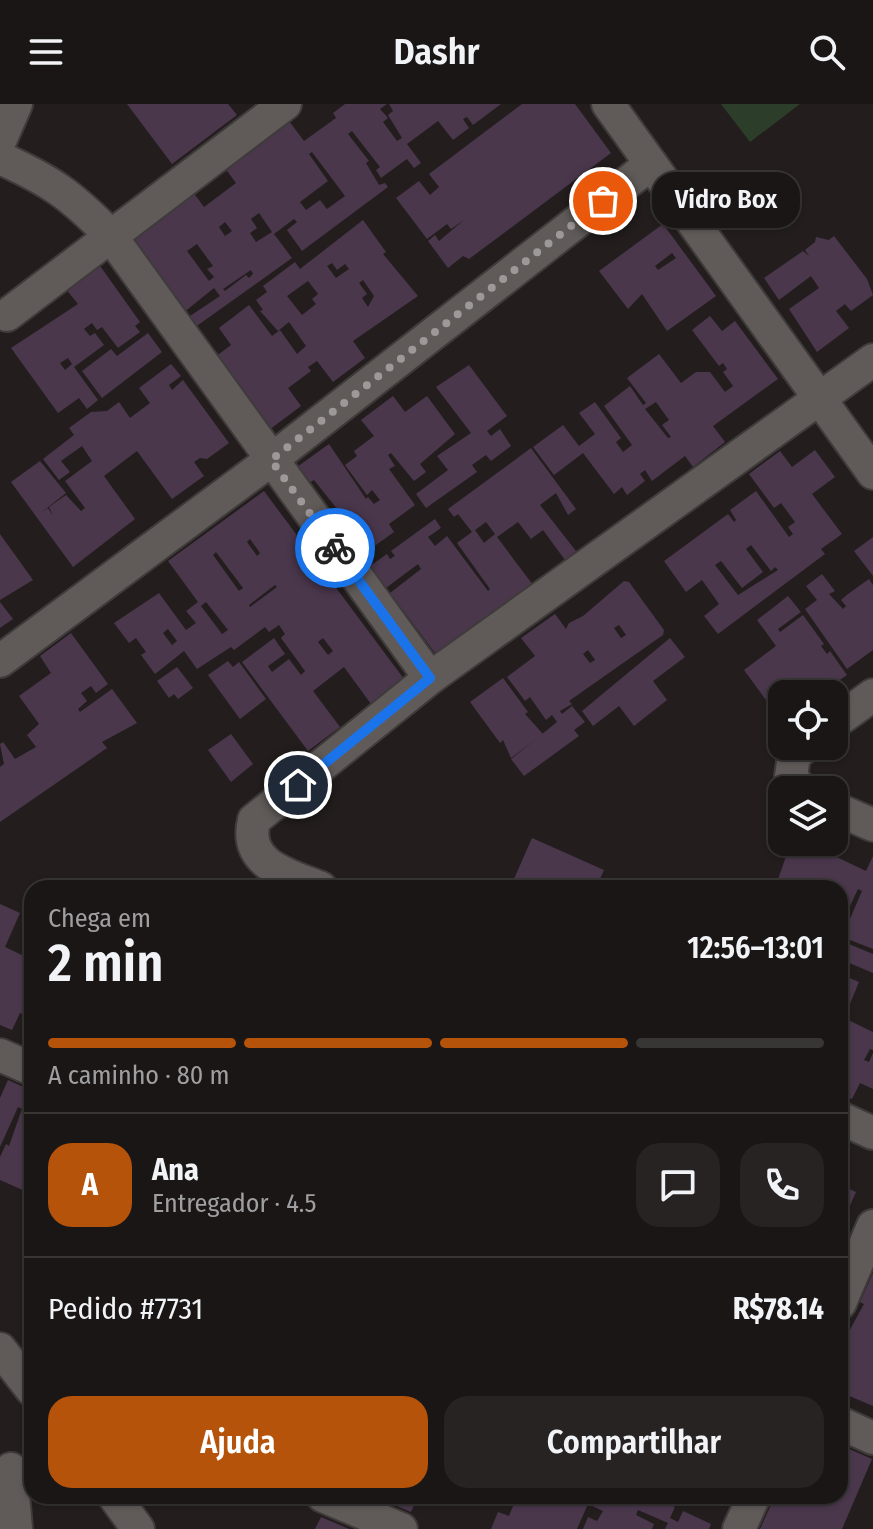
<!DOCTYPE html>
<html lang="pt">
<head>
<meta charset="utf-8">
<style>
  body { margin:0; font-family:"Fira Sans Condensed",sans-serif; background:#272323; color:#f1f3f6; height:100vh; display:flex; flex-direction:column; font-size:30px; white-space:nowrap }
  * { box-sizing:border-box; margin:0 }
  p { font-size:26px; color:#9f9fa1 }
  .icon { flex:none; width:44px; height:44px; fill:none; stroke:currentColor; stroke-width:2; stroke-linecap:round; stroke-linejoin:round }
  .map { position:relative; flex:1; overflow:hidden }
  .panel { position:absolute; left:24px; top:776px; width:824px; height:624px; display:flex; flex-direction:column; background:#1a1616; border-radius:24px; box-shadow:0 2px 6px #0004,0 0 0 2px #383535 }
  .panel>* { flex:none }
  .controls { position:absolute; left:768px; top:576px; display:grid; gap:16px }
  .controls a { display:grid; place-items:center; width:80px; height:80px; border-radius:16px; background:#1a1616; box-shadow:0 2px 6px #0004,0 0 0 2px #383535; font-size:40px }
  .pin { position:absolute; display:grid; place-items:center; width:68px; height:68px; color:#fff; margin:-34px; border:4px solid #fff; border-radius:50%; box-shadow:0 2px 8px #0007 }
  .courier { position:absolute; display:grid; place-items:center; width:80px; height:80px; margin:-40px; border:6px solid #1a73e8; border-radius:50%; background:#fff; color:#222; box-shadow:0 2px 10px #0007 }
  .bubble { position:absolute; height:56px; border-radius:24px; background:#1a1616; box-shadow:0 2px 6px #0004,0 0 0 2px #383535; font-size:26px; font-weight:600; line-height:56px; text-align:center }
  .summary em { font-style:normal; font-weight:600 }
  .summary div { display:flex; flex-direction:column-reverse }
  .summary { display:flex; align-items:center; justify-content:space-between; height:136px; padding:0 24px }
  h1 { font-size:52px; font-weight:600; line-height:60px }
  .bar { display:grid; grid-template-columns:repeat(4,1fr); gap:12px 8px; align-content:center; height:96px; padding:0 24px }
  .bar i { height:10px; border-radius:6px; background:#383535 }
  .bar .on { background:#b45309 }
  .bar p { grid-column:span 4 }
  .line { display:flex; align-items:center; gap:20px; padding:0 24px; border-top:2px solid #383535 }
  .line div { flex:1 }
  .round { display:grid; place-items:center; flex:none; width:84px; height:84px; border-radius:24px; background:#272323 }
  .cta { display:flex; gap:16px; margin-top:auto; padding:16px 24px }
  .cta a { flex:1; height:92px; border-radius:24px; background:#b45309; color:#fff; font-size:32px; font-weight:600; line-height:92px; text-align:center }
  .cta a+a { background:#272323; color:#f1f3f6 }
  header { display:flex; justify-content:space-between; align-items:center; height:104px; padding:0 24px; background:#1a1616; font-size:36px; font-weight:600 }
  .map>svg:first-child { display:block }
</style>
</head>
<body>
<header><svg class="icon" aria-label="menu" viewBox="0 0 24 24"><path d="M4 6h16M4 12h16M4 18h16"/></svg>Dashr<svg class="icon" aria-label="search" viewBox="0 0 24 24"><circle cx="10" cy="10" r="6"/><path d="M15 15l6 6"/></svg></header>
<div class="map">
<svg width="873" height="1425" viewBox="0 0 873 1425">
  <rect width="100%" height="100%" fill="#231e1d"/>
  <path fill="#2c3e2a" d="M 721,0 L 800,0 L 750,38 Z"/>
  <g fill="#4a374c" fill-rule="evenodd">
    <path d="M 127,0 L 228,0 L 237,11 L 172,60 Z"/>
    <path d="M 345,0 L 387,0 L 380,5 L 388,14 L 383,18 L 397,37 L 402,34 L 388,11 L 393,7 L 389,0 L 501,0 L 473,21 L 467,13 L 463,15 L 469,24 L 453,36 L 438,17 L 407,40 L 421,59 L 414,64 L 407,55 L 381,74 L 376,66 L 380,63 L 352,27 L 348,30 L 369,57 L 366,59 L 379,81 L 385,79 L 388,83 L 302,147 L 287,126 L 297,118 L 294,115 L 274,130 L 292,154 L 194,224 L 187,214 L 220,192 L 214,184 L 183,209 L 128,134 L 193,88 L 204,103 L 236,79 L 225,64 L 289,17 L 304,37 L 336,14 L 333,9 ZM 312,48 L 345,92 L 327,105 L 320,96 L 306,106 L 300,98 L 328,77 L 309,50 ZM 259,109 L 272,128 L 256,138 L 250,129 L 257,124 L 251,115 ZM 225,118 L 232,127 L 225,132 L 219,123 ZM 197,140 L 213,162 L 207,165 L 214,173 L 209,177 L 187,147 ZM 251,166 L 253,170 L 249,174 L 246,171 L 225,187 L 223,185 Z"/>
    <path d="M 522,0 L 575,0 L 611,49 L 469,155 L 463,152 L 448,164 L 428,137 L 435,131 L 439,137 L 464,116 L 451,125 L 447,120 L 427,135 L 396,94 L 419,77 L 430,91 L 439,83 L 429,70 Z"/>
    <path d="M 363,116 L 386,148 L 383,150 L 418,192 L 353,237 L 365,254 L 333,278 L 317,257 L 308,263 L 311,267 L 288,284 L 301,302 L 269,326 L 215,253 L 231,241 L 219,224 L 249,201 L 272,232 L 280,226 L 297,250 L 306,242 L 289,218 L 278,227 L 260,207 L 263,206 L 256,196 L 267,188 L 263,182 L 295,158 L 300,165 ZM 332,159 L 337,166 L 345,160 L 349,165 L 336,174 L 327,162 ZM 363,176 L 374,192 L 368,203 L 362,194 L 367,190 L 359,179 ZM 308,177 L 318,190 L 312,195 L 316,200 L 302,211 L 287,192 Z"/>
    <path d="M 663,120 L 716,192 L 667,227 L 642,190 L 628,205 L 599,167 ZM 672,149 L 676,154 L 658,166 L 655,162 Z"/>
    <path d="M 834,132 L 867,175 L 873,191 L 851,207 L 845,200 L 836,207 L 849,224 L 817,248 L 789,205 L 819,184 L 811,172 L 779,196 L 764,174 L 803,147 L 809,152 L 805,146 L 815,138 L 816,133 L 829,136 Z"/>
    <path d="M 98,159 L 140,218 L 135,222 L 140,228 L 118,244 L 102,223 L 97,226 L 92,219 L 84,225 L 90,232 L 95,229 L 104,241 L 74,263 L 98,296 L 87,305 L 79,294 L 58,309 L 11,244 L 78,200 L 65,184 ZM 68,254 L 72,260 L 65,266 L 60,259 Z"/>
    <path d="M 710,212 L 722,227 L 735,217 L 778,275 L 713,322 L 725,338 L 693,363 L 685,352 L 652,377 L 645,366 L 640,370 L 645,377 L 627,391 L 622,383 L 614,390 L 583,349 L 554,371 L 533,343 L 563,321 L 579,342 L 595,330 L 579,309 L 595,298 L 621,334 L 616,338 L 623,348 L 632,341 L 604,302 L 630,282 L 643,301 L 646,299 L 627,274 L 659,250 L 681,279 L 696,268 L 710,268 L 725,288 L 733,282 L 723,268 L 727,265 L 723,259 L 719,262 L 692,226 ZM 656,298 L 669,316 L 662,321 L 671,333 L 668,334 L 645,305 Z"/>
    <path d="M 148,229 L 162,248 L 102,294 L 82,267 L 111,245 L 117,252 Z"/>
    <path d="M 171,260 L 181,272 L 169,281 L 172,286 L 183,276 L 229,339 L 207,355 L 200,354 L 194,358 L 204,372 L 172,395 L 137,347 L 104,372 L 135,415 L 73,463 L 11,378 L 40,357 L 66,389 L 42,408 L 48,404 L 53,412 L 49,403 L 66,391 L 81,407 L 85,404 L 65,377 L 92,357 L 82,342 L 61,357 L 70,368 L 59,376 L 43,355 L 74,331 L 69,324 L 91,308 L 107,307 L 119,298 L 130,314 L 150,299 L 139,284 Z"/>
    <path d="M 469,261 L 507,312 L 487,327 L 491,332 L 500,325 L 511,342 L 491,357 L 486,351 L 472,361 L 477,368 L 426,404 L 416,390 L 448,366 L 437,352 L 471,329 L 436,283 Z"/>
    <path d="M 393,292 L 405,308 L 427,292 L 455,330 L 420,360 L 426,368 L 414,377 L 391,349 L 388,351 L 395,362 L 389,365 L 415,401 L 389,420 L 394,428 L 362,451 L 348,432 L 360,422 L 349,406 L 342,411 L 314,376 L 309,379 L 297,363 L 329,340 L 366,395 L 368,393 L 374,400 L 380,396 L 372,386 L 367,391 L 345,361 L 357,352 L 354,347 L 374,332 L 361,316 Z"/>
    <path d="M 531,344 L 576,405 L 568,411 L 556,389 L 540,401 L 576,447 L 565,456 L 543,426 L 531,435 L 518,418 L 497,433 L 533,481 L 438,553 L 390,489 L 421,465 L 418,460 L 386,484 L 370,462 L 387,450 L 390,455 L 395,452 L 391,447 L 435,415 L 441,424 L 428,433 L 435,442 L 447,432 L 488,487 L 490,485 L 457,439 L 472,428 L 458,410 L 454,413 L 448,405 ZM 486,418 L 495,430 L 484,439 L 475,426 Z"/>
    <path d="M 815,346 L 835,373 L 812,390 L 842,430 L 821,445 L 825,450 L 718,530 L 704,512 L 719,500 L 702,476 L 686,488 L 664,457 L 728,410 L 734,418 L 736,416 L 730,406 L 756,387 L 789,433 L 793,430 L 788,423 L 795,418 L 781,399 L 774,404 L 749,370 L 780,347 L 792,363 ZM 751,441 L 771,467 L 775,463 L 778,466 L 738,491 L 715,461 L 721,457 L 742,484 L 763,468 L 746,445 Z"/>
    <path d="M 264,387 L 404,575 L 371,600 L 344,563 L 313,587 L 340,623 L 308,647 L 242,558 L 274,534 L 285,550 L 268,562 L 272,568 L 289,555 L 301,571 L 305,567 L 281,534 L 285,530 L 279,521 L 269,528 L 265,523 L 234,546 L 231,543 L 197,565 L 184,547 L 155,570 L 141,551 L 146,548 L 136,534 L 129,539 L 114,519 L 159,489 L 186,526 L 196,519 L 186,507 L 198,498 L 168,457 ZM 250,435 L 260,449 L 257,452 L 247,438 ZM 216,448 L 243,484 L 239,487 L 213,451 ZM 275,481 L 277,483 L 250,503 L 249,501 ZM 206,498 L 228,526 L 222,530 L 201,502 ZM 168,525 L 177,537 L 172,541 L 163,529 ZM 323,534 L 333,547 L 328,551 L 318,538 Z"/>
    <path d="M 0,430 L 33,476 L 0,496 Z"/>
    <path d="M 873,433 L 873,472 L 854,447 Z"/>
    <path d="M 822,470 L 835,487 L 829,490 L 843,505 L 846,502 L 841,496 L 848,490 L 869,475 L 873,481 L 873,546 L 847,565 L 805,505 L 817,496 L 806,482 Z"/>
    <path d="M 624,477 L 629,478 L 664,526 L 663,531 L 569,597 L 572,600 L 560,607 L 562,610 L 572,602 L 585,618 L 574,626 L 579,632 L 524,672 L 511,655 L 557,618 L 552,611 L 546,616 L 530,593 L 525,597 L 507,573 L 535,552 L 521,534 L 555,510 L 566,525 L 569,519 L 583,512 ZM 619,521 L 626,531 L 621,534 L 614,524 ZM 588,546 L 595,556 L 590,559 L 583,550 Z"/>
    <path d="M 788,492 L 801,508 L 778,525 L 780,528 L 803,511 L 824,540 L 821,542 L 827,550 L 830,547 L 847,571 L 820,590 L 782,590 L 782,618 L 744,566 L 776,542 L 757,516 Z"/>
    <path d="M 0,498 L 13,515 L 0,524 Z"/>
    <path d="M 71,529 L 108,580 L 96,589 L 91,582 L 81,589 L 87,597 L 78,605 L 80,608 L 112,585 L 137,619 L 102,638 L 107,644 L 0,718 L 0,663 L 4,660 L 0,640 L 3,638 L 15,655 L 36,643 L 27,631 L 39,620 L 19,592 L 51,569 L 40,552 Z"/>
    <path d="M 670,534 L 685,553 L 653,577 L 667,596 L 634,622 L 619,602 L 593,622 L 582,607 Z"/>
    <path d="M 228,557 L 233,563 L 239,558 L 266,595 L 240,615 L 208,571 Z"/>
    <path d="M 177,563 L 193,584 L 178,595 L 174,590 L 169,594 L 157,577 Z"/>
    <path d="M 503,574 L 528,608 L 525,610 L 543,630 L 511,654 L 503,636 L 500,639 L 470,598 Z"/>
    <path d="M 231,630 L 253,660 L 231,678 L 208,646 Z"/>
    <path d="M 532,734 L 604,766 L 596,784 L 510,784 Z"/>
    <path d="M 791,738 L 805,738 L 866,767 L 873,752 L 873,845 L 845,834 L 844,838 L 873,850 L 873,869 L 840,855 L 840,830 L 843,831 L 862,787 L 858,785 L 850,802 L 840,798 L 840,784 L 775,784 Z"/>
    <path d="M 605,774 L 618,780 L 621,774 L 645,784 L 600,784 Z"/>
    <path d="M 0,800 L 20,809 L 5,843 L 26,853 L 23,860 L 29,862 L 26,870 L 32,861 L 32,914 L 20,909 L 12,926 L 0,921 Z"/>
    <path d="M 840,870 L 859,878 L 844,914 L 873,928 L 873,946 L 870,945 L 864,956 L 869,958 L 873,949 L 873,985 L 860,979 L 852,995 L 840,989 Z"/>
    <path d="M 8,976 L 30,986 L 26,993 L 32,996 L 32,1071 L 25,1087 L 0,1076 L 0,1053 L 6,1040 L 9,1042 L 22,1005 L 18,1003 L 0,1043 L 0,994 Z"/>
    <path d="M 32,1078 L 32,1107 L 22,1102 Z"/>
    <path d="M 840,1081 L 856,1088 L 840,1124 Z"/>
    <path d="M 873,1169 L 873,1302 L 840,1288 L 840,1265 L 843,1266 L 847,1255 L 840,1251 L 840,1244 L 864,1200 L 860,1198 Z"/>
    <path d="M 840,1341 L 872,1355 L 842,1425 L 760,1425 L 775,1392 L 840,1392 Z"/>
    <path d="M 373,1392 L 418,1392 L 411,1408 Z"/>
    <path d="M 517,1392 L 650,1392 L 675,1403 L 670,1414 L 678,1418 L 683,1407 L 711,1420 L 709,1425 L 665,1425 L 668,1419 L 638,1406 L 636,1411 L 654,1420 L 652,1425 L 583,1425 L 588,1413 L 597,1417 L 603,1407 L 588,1400 L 577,1425 L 491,1425 L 498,1408 L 509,1412 Z"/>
    <path d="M 321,1413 L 349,1425 L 315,1425 Z"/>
  </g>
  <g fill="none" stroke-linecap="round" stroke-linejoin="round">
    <defs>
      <g id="minor">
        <path d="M 608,0 L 873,369"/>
        <path d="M 0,37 L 16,0"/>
        <path d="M 0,54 C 51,77 71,91 110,131 L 430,574 L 254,716 C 243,761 289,771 321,784"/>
        <path d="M 7,211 L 285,0"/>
        <path d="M 0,557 L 271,356 L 651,60"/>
        <path d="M 430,574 L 873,256"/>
        <path d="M 834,619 L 873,591"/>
        <path d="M 801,686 L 791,672 L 794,652 L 805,642"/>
        <path d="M 834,704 L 873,721"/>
        <path d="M 0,951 L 32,965"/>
        <path d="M 840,1014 L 873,1029"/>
        <path d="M 840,1199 L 873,1122"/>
        <path d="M 0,1245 L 32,1286"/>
        <path d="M 840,1319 L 873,1334"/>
        <path d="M 11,1365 L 16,1425"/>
        <path d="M 114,1392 L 138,1425"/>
        <path d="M 323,1392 L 401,1425"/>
        <path d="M 739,1425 L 754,1392"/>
      </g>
    </defs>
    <use href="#minor" stroke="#3e3b3a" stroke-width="36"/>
    <use href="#minor" stroke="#605b59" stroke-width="32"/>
  </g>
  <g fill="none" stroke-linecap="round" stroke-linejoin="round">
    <path stroke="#9d9998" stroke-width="8" stroke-dasharray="0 14.4" d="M 335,444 L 271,356 L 603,97"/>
    <path stroke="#1a73e8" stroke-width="10" d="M 298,681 L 430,574 L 335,444"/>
  </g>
</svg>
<div class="controls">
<a><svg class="icon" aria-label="locate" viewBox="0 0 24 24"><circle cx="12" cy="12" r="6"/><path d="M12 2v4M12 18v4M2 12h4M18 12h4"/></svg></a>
<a><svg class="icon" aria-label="layers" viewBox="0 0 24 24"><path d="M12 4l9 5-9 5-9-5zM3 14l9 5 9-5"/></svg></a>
</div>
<div class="pin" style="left:603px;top:97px;background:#ea580c"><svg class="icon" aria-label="bag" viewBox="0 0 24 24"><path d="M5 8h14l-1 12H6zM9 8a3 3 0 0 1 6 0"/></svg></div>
<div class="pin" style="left:298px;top:681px;background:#1f2937"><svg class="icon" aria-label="home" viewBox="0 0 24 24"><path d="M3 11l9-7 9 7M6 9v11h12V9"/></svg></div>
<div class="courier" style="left:335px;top:444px"><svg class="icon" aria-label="bike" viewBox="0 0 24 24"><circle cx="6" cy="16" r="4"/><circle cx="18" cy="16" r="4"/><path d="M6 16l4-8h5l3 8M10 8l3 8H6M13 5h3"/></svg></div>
<div class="bubble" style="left:652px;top:68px;width:148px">Vidro Box</div>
<section class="panel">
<div class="summary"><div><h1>2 min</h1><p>Chega em</p></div><em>12:56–13:01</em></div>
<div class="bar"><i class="on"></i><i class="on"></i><i class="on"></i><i></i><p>A caminho · 80 m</p></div>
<div class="line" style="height:144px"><b class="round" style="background:#b45309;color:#fff">A</b><div><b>Ana</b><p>Entregador · 4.5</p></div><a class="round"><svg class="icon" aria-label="chat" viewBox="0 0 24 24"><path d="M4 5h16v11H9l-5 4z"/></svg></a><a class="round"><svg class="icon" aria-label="phone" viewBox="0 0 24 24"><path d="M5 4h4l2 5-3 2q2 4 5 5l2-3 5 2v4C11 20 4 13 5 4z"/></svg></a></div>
<div class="line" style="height:104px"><div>Pedido #7731</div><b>R$78.14</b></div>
<div class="cta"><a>Ajuda</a><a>Compartilhar</a></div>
</section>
</div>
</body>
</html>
